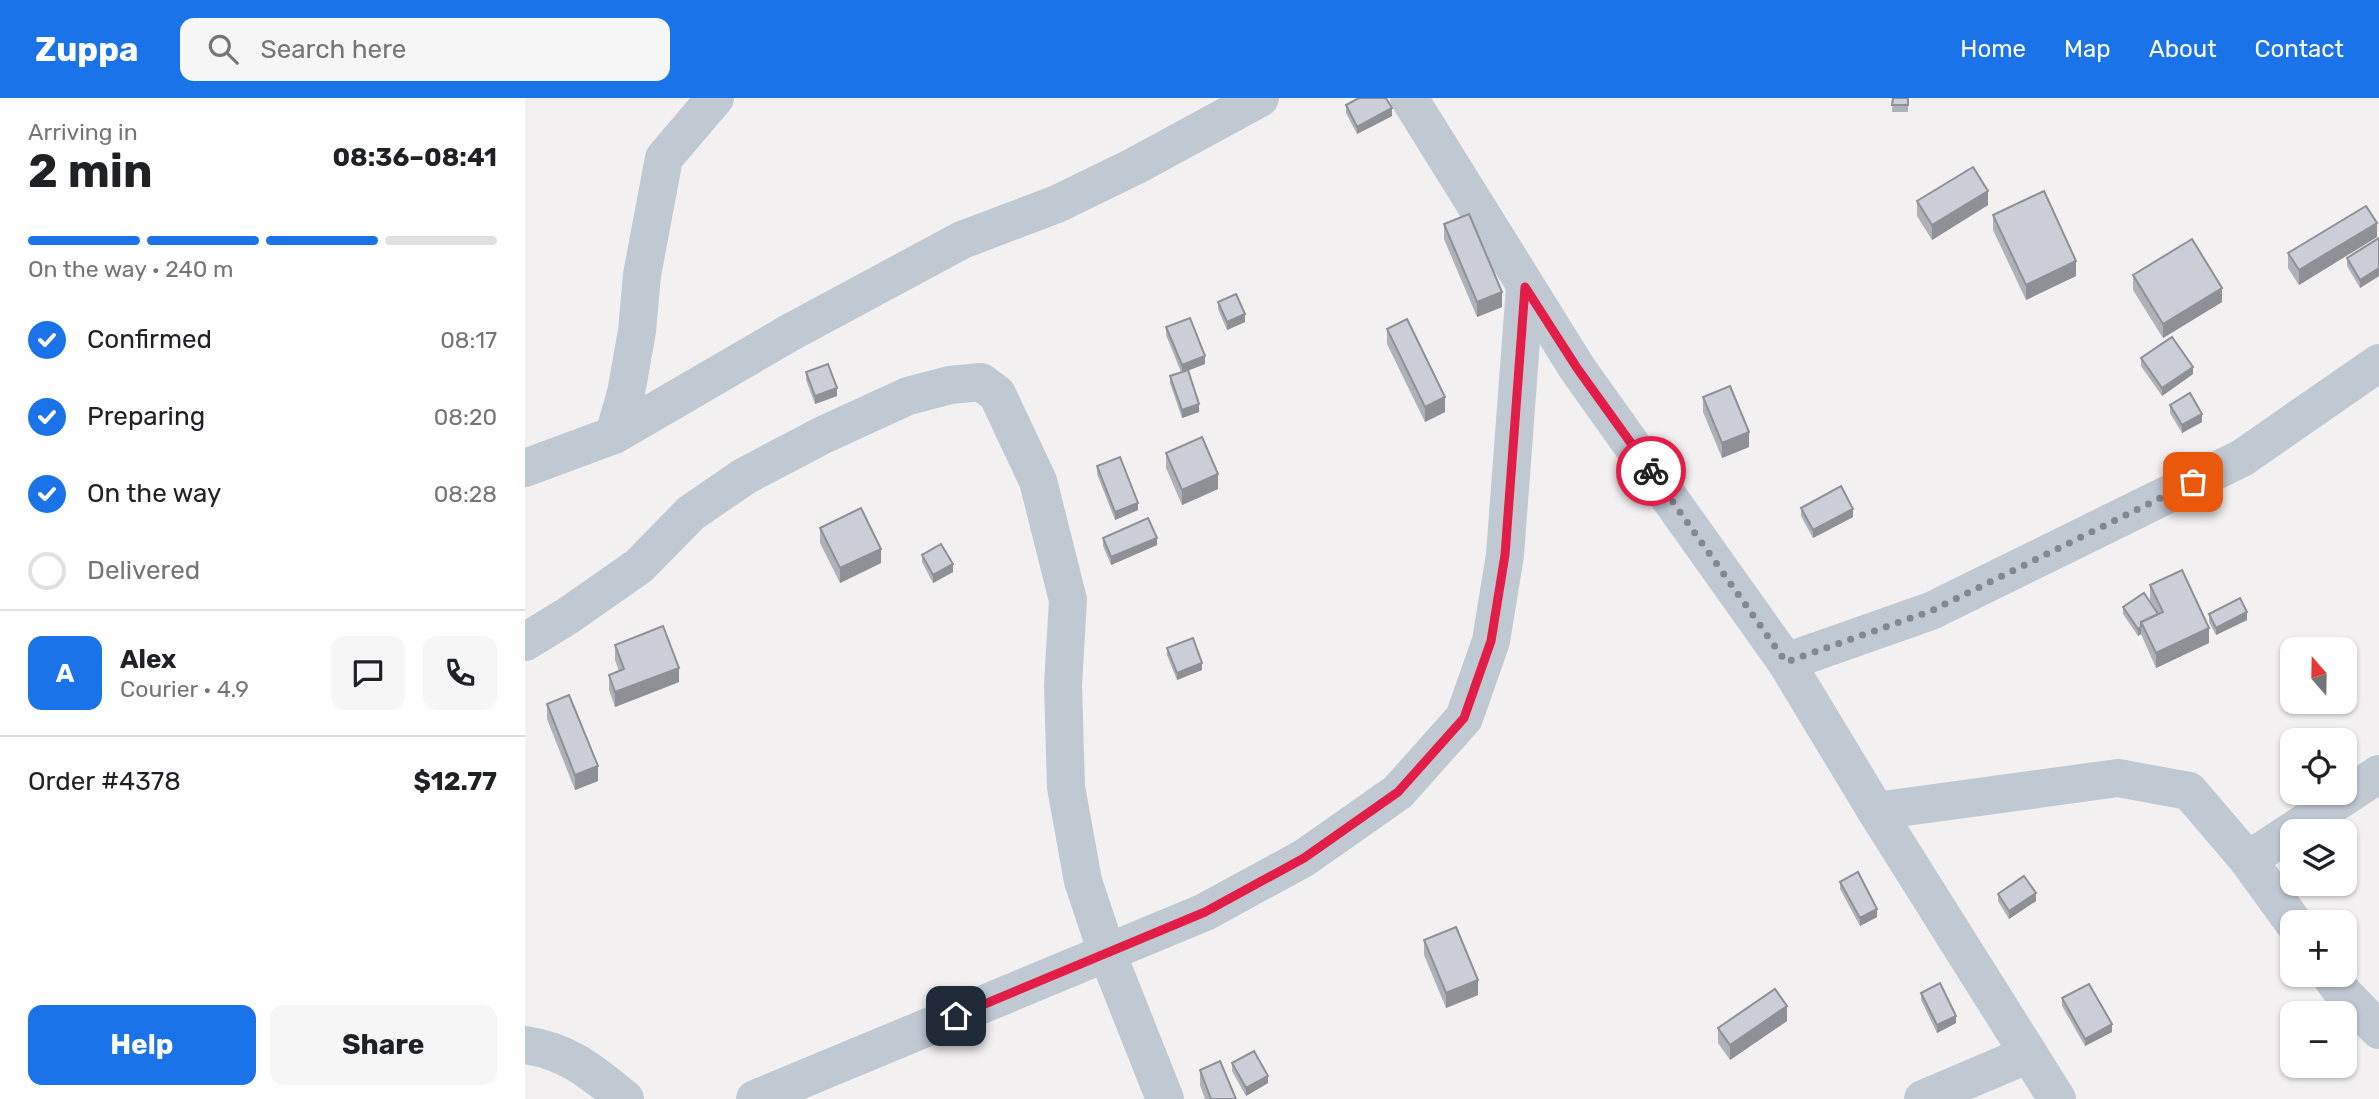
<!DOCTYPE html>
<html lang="en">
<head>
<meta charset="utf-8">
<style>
  body { margin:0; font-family:Rubik,sans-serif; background:#f6f6f6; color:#202124; height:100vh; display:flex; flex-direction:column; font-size:26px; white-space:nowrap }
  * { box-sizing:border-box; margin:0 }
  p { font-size:23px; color:#757577 }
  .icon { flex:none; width:38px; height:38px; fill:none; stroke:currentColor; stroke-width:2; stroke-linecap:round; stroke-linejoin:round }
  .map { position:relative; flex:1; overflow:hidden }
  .drawer { display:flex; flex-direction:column; background:#fff; width:525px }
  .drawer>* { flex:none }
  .needle { width:46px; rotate:340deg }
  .fabs { position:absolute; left:1755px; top:539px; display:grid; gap:14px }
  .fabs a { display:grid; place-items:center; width:77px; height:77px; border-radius:14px; background:#fff; box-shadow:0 2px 5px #0004; font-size:35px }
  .pin { position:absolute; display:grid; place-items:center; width:60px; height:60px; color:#fff; margin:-30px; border-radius:14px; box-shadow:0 4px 10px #0006 }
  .courier { position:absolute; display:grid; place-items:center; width:70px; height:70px; margin:-35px; border:5px solid #e11d48; border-radius:50%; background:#fff; color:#222; box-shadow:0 2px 9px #0007 }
  .headline em { font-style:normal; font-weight:700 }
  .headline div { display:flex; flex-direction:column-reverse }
  .headline { display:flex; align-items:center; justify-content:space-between; height:119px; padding:0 28px }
  h1 { font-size:46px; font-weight:700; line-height:52px }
  .bar { display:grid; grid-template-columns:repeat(4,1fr); gap:10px 7px; align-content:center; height:84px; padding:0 28px }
  .bar i { height:9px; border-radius:5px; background:#e0e0e0 }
  .bar .active { background:#1a73e8 }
  .bar p { grid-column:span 4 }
  .line { display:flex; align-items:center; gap:18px; padding:0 28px; border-top:2px solid #e0e0e0 }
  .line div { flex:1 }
  .round { display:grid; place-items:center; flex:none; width:74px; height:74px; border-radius:14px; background:#f6f6f6 }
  ol { padding:0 28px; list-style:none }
  li { display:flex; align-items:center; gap:21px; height:77px }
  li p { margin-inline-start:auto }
  li .icon { padding:7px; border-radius:50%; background:#1a73e8; color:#fff; stroke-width:4 }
  li:last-child { color:#757577 }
  li i { width:38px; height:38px; border:4px solid #e0e0e0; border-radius:50% }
  .cta { display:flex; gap:14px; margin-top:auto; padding:14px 28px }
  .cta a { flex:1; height:80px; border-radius:14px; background:#1a73e8; color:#fff; font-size:28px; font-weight:700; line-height:80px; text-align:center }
  .cta a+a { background:#f6f6f6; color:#202124 }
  header { display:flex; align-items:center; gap:42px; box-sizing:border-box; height:98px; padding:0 35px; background:#1a73e8; color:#fff }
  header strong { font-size:33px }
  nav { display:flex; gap:38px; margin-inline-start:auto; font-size:24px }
  .search { width:490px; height:63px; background:#f6f6f6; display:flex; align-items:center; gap:18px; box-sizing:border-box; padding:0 24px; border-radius:14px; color:#757577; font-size:26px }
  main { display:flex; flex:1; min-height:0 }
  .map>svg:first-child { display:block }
</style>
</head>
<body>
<header>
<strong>Zuppa</strong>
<div class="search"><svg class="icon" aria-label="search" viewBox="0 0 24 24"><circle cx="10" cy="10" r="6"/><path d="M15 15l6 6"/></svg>Search here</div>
<nav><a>Home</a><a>Map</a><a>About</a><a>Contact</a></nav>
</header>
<main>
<section class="drawer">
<div class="headline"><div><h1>2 min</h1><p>Arriving in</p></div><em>08:36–08:41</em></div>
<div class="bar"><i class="active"></i><i class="active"></i><i class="active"></i><i></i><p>On the way · 240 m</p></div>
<ol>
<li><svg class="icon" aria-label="check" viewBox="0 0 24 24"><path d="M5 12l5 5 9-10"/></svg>Confirmed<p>08:17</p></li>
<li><svg class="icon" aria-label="check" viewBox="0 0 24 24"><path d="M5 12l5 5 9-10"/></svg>Preparing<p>08:20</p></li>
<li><svg class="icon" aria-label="check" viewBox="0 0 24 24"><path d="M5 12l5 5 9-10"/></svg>On the way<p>08:28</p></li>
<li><i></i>Delivered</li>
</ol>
<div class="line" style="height:126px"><b class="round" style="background:#1a73e8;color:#fff">A</b><div><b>Alex</b><p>Courier · 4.9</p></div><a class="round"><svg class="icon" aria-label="chat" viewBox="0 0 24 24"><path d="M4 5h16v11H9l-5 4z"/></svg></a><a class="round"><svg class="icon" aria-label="phone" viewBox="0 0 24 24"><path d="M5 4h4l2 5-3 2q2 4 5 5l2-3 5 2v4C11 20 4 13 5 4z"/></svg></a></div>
<div class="line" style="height:91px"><div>Order #4378</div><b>$12.77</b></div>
<div class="cta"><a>Help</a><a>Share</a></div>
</section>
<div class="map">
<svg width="1854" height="1001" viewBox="0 0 1854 1001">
  <rect width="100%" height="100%" fill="#f2f0f0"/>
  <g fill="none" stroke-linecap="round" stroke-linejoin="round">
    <g stroke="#c0c8d2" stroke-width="38">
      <path d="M 884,0 L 1052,270 L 1261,564 L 1351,713 L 1532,1001"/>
      <path d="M 89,337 L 101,295 L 112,233 L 117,177 L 139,60 L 190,0"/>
      <path d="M 0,370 L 89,337 L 266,234 L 437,142 L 532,106 L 610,68 L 735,0"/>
      <path d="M 0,544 L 44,517 L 114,468 L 166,415 L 220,378 L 298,337 L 383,298 L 425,287 L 456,284 L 472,296 L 513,383 L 543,502 L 538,587 L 541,689 L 558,783 L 582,855 L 640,1001"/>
      <path d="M 1261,564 L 1406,513 L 1717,360 L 1854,265"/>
      <path d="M 1351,713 L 1593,680 L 1664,693 L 1723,762 L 1768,824"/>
      <path d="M 1723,762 L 1854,676"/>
      <path d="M 1805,877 L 1817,894 L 1854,932"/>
      <path d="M 0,947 C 43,953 68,975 100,1001"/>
      <path d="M 230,1001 L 680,814 L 779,760 L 873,694 L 939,620 L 966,543 L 980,457 L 1000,189"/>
      <path d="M 1398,1001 L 1504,956"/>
    </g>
  </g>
  <g fill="#afb1b8">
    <path d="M 1368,0 L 1383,0 L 1383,14 L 1367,14 Z"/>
    <path d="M 821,7 L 867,18 L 832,36 L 821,15 Z"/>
    <path d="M 1392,103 L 1463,107 L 1407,142 L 1392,118 Z"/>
    <path d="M 1468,117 L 1551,178 L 1501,202 L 1468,132 Z"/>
    <path d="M 919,126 L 977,209 L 952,219 L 919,141 Z"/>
    <path d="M 1852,139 L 1774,187 L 1763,170 L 1763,155 Z"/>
    <path d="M 1854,140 L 1854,178 L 1835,190 L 1822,168 L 1822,160 Z"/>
    <path d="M 1608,177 L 1697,204 L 1638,240 L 1608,192 Z"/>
    <path d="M 693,204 L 720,224 L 702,232 L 693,211 Z"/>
    <path d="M 641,229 L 680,266 L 663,272 L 674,314 L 657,320 L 645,285 L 645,278 L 656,274 L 641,237 Z"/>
    <path d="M 862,231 L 920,314 L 900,324 L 862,246 Z"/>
    <path d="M 1616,260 L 1668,276 L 1637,298 L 1616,268 Z"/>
    <path d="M 281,274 L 312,298 L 290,306 L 281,282 Z"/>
    <path d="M 1178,299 L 1224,349 L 1197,360 L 1178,314 Z"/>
    <path d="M 1645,307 L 1677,324 L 1657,335 L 1645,315 Z"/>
    <path d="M 641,355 L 693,391 L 657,407 L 641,370 Z"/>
    <path d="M 572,368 L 613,412 L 590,422 L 572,376 Z"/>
    <path d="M 1276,410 L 1328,419 L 1288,440 L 1276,418 Z"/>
    <path d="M 295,430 L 356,465 L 315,485 L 295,445 Z"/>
    <path d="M 578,440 L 632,447 L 586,467 L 578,448 Z"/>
    <path d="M 397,457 L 428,474 L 408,485 L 397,464 Z"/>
    <path d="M 1625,487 L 1684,545 L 1631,570 L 1616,536 L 1613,538 L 1598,516 L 1598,509 L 1628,507 L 1625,502 Z"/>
    <path d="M 1684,516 L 1722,522 L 1691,537 L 1684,524 Z"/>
    <path d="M 90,547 L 154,584 L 90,609 L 84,592 L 84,577 L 94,573 L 90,562 Z"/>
    <path d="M 642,550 L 677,572 L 652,582 L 642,557 Z"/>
    <path d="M 22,606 L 73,683 L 50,692 L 22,621 Z"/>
    <path d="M 1315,784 L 1352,819 L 1335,828 L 1315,791 Z"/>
    <path d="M 1473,796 L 1511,803 L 1484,821 L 1473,803 Z"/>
    <path d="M 899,842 L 953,897 L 921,910 L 899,857 Z"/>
    <path d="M 1396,895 L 1431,925 L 1412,935 L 1396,902 Z"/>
    <path d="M 1537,900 L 1587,934 L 1560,948 L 1537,908 Z"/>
    <path d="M 1262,923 L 1205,962 L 1193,945 L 1193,930 Z"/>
    <path d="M 707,965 L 743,985 L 721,998 L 707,973 Z"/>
    <path d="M 675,972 L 711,1001 L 680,1001 L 675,987 Z"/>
  </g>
  <g fill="#8e9096">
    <path d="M 867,10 L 867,18 L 832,36 L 832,29 Z"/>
    <path d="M 1463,93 L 1463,107 L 1407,142 L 1407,127 Z"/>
    <path d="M 1852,125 L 1852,139 L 1774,187 L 1774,172 Z"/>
    <path d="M 1551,163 L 1551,178 L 1501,202 L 1501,187 Z"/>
    <path d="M 1854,170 L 1854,178 L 1835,190 L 1835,182 Z"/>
    <path d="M 1697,190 L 1697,204 L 1638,240 L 1638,226 Z"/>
    <path d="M 977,194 L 977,209 L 952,219 L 952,204 Z"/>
    <path d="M 720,216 L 720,224 L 702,232 L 702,224 Z"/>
    <path d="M 680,258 L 680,266 L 657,275 L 657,267 Z"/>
    <path d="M 1668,269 L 1668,276 L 1637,298 L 1637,290 Z"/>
    <path d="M 312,290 L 312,298 L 290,306 L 290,298 Z"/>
    <path d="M 920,299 L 920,314 L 900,324 L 900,309 Z"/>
    <path d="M 674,306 L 674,314 L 657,320 L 657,312 Z"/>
    <path d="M 1677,316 L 1677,324 L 1657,335 L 1657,327 Z"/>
    <path d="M 1224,334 L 1224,349 L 1197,360 L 1197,345 Z"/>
    <path d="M 693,376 L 693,391 L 657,407 L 657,392 Z"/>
    <path d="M 613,405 L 613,412 L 590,422 L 590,414 Z"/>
    <path d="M 1328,411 L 1328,419 L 1288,440 L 1288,432 Z"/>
    <path d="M 632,440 L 632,447 L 586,467 L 586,459 Z"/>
    <path d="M 356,451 L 356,465 L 315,485 L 315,470 Z"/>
    <path d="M 428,466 L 428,474 L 408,485 L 408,477 Z"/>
    <path d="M 1722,514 L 1722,522 L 1691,537 L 1691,530 Z"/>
    <path d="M 1616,529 L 1616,536 L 1613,538 L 1613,531 Z"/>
    <path d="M 1684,530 L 1684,545 L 1631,570 L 1631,555 Z"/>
    <path d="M 677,565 L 677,572 L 652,582 L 652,575 Z"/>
    <path d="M 154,570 L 154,584 L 90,609 L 90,594 Z"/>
    <path d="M 73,668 L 73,683 L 50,692 L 50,677 Z"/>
    <path d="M 1511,795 L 1511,803 L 1484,821 L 1484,813 Z"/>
    <path d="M 1352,811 L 1352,819 L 1335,828 L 1335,820 Z"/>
    <path d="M 953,882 L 953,897 L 921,910 L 921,895 Z"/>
    <path d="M 1262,908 L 1262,923 L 1205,962 L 1205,947 Z"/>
    <path d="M 1431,918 L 1431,925 L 1412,935 L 1412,927 Z"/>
    <path d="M 1587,926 L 1587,934 L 1560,948 L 1560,941 Z"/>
    <path d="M 743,978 L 743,985 L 721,998 L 721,990 Z"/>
  </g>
  <g fill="#cbced6" stroke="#8e9096" stroke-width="2">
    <path d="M 834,0 L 861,0 L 867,10 L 832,29 L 821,7 Z"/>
    <path d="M 1368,0 L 1383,0 L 1383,7 L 1367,7 Z"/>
    <path d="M 1448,69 L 1463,93 L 1407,127 L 1392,103 Z"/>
    <path d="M 1519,93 L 1551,163 L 1501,187 L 1468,117 Z"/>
    <path d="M 1841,108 L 1852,125 L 1774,172 L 1763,155 Z"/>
    <path d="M 944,116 L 977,194 L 952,204 L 919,126 Z"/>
    <path d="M 1854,140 L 1854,170 L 1835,182 L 1822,160 Z"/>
    <path d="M 1667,141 L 1697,190 L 1638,226 L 1608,177 Z"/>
    <path d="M 711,196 L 720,216 L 702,224 L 693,204 Z"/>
    <path d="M 665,220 L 680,258 L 657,267 L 641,229 Z"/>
    <path d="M 882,221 L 920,299 L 900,309 L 862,231 Z"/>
    <path d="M 1647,239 L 1668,269 L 1637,290 L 1616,260 Z"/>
    <path d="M 303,266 L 312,290 L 290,298 L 281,274 Z"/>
    <path d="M 663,272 L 674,306 L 657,312 L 645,278 Z"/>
    <path d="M 1205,288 L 1224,334 L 1197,345 L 1178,299 Z"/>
    <path d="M 1665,295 L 1677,316 L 1657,327 L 1645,307 Z"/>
    <path d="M 677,339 L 693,376 L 657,392 L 641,355 Z"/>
    <path d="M 595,359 L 613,405 L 590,414 L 572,368 Z"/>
    <path d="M 1316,388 L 1328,411 L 1288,432 L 1276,410 Z"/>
    <path d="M 336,410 L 356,451 L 315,470 L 295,430 Z"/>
    <path d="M 623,420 L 632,440 L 586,459 L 578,440 Z"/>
    <path d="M 416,446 L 428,466 L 408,477 L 397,457 Z"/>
    <path d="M 1657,472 L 1684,530 L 1631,555 L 1616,524 L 1638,514 L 1625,487 Z"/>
    <path d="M 1619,495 L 1633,516 L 1616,524 L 1616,529 L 1613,531 L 1598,509 Z"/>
    <path d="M 1715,500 L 1722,514 L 1691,530 L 1684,516 Z"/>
    <path d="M 138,528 L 154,570 L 90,594 L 84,577 L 99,571 L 90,547 Z"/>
    <path d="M 668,540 L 677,565 L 652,575 L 642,550 Z"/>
    <path d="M 44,597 L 73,668 L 50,677 L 22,606 Z"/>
    <path d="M 1333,774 L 1352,811 L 1335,820 L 1315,784 Z"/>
    <path d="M 1499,778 L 1511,795 L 1484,813 L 1473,796 Z"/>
    <path d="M 931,829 L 953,882 L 921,895 L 899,842 Z"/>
    <path d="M 1415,885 L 1431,918 L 1412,927 L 1396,895 Z"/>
    <path d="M 1564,886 L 1587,926 L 1560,941 L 1537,900 Z"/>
    <path d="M 1250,891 L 1262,908 L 1205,947 L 1193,930 Z"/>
    <path d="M 729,953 L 743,978 L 721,990 L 707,965 Z"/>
    <path d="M 695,963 L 711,1001 L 686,1001 L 675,972 Z"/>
  </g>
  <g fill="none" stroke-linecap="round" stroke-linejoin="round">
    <path stroke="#828892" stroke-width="7" stroke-dasharray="0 12.6" d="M 1126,373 L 1261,564 L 1406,513 L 1668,384"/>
    <path stroke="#e11d48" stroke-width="9" d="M 431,918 L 680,814 L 779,760 L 873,694 L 939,620 L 966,543 L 980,457 L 1000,189 L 1052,270 L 1126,373"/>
  </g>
</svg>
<div class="fabs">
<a><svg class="needle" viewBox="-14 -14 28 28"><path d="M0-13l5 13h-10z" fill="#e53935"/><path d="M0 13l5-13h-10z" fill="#757577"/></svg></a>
<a><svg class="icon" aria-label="locate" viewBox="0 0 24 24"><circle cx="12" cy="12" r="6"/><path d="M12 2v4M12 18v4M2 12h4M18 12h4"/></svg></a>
<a><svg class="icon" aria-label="layers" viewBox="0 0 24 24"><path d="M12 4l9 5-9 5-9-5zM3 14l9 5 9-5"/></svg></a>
<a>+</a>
<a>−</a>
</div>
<div class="pin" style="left:1668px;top:384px;background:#ea580c"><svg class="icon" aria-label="bag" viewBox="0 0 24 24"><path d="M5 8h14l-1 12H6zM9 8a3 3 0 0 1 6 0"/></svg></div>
<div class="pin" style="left:431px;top:918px;background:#1f2937"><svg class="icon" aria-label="home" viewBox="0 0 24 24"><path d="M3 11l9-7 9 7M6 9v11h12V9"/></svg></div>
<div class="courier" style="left:1126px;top:373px"><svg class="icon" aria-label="bike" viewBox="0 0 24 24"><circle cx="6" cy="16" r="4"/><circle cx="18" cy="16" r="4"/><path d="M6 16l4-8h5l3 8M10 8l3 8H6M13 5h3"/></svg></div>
</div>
</main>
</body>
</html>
